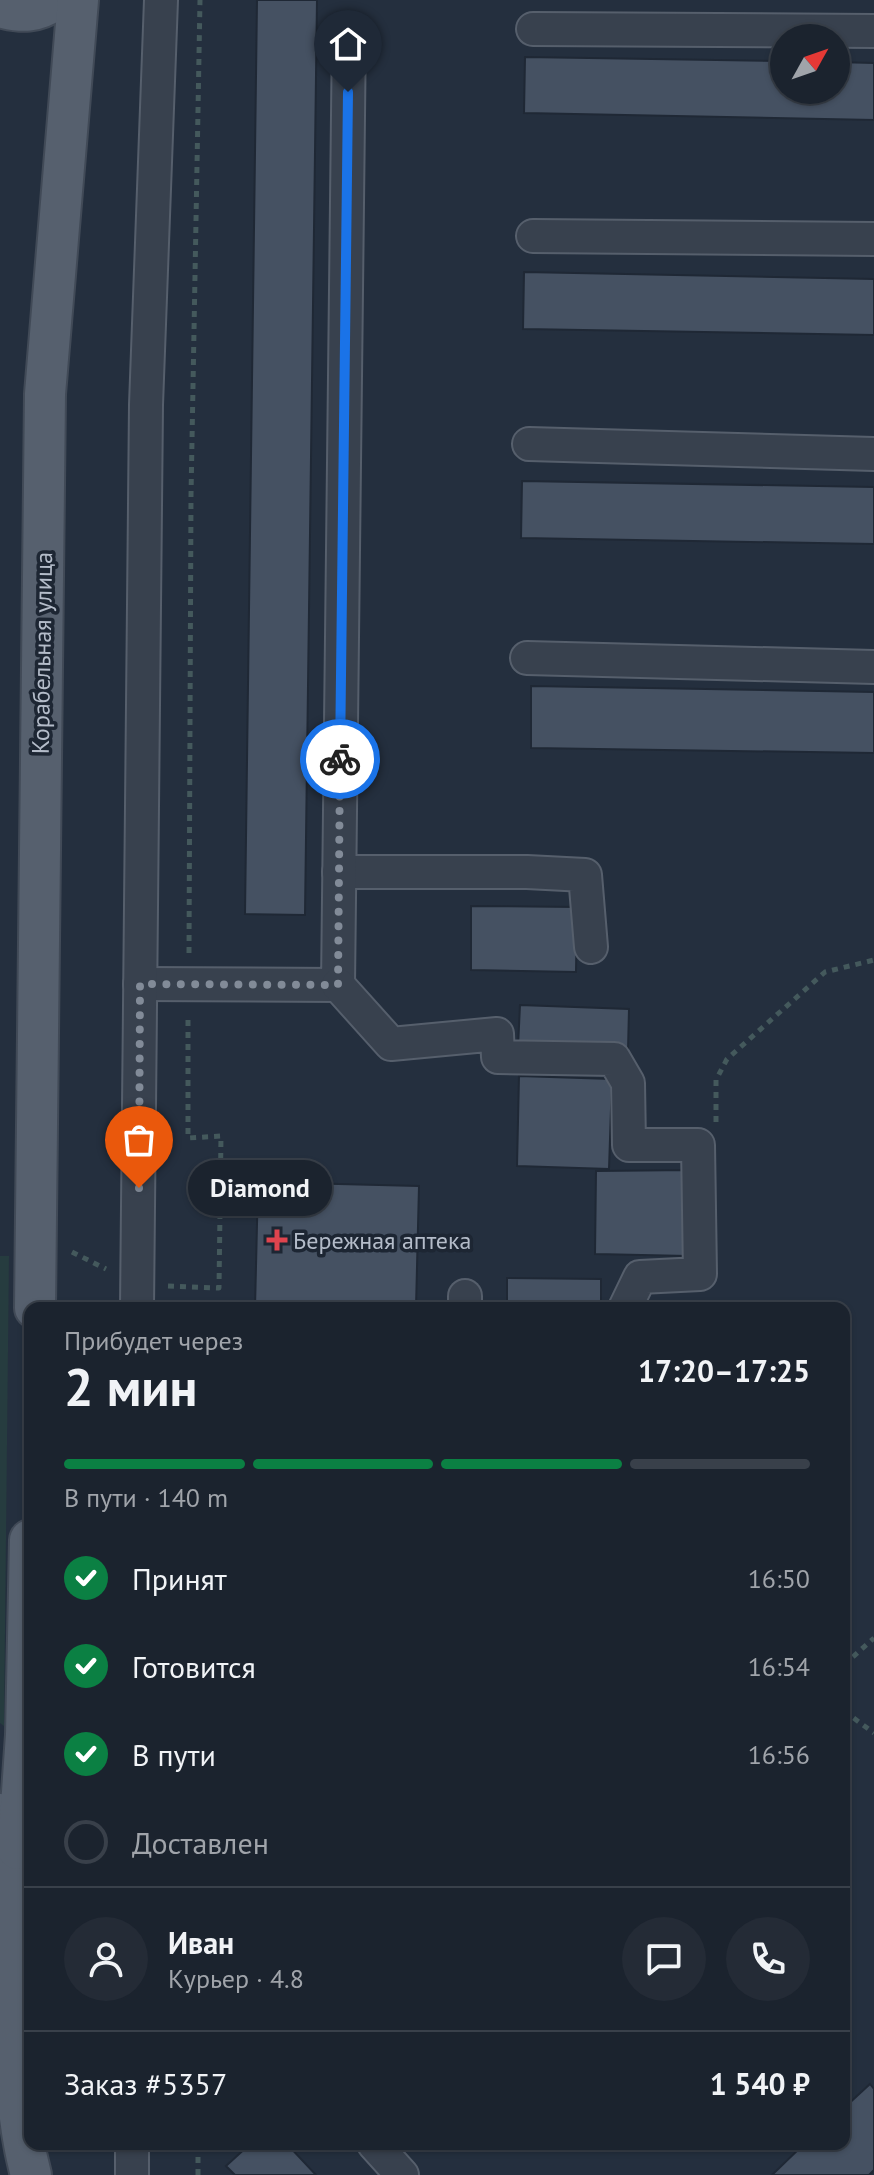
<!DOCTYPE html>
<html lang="ru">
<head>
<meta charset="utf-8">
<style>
  body { margin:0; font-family:"PT Sans",sans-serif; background:#242b36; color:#f1f3f6; height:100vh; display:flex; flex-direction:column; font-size:30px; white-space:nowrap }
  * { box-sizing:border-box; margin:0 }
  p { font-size:26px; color:#a0a4aa }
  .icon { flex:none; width:44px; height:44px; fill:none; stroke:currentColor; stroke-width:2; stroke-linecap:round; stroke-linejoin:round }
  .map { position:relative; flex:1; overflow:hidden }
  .side { position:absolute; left:24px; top:1302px; width:826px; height:848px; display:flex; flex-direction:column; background:#1b232e; border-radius:16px; box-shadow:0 2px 6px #0004,0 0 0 2px #39404a }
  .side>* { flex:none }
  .needle { width:52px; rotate:50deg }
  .controls { position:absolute; left:770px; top:24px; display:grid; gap:16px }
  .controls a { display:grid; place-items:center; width:80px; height:80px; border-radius:50%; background:#1b232e; box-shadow:0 2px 6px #0004,0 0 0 2px #39404a; font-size:40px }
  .pin { position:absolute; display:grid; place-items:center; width:68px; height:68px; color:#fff; margin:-82px -34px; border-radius:50% 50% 50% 0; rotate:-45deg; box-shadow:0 0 8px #0007 }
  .pin .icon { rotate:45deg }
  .courier { position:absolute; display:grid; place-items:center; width:80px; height:80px; margin:-40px; border:6px solid #1a73e8; border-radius:50%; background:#fff; color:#222; box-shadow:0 2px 10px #0007 }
  .bubble { position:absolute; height:56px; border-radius:28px; background:#1b232e; box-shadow:0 2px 6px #0004,0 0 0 2px #39404a; font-size:26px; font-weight:700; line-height:56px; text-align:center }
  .summary em { font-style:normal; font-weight:700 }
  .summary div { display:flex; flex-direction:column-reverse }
  .summary { display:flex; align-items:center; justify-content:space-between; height:136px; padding:0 40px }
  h1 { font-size:52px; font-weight:700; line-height:60px }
  .bar { display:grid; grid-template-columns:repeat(4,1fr); gap:12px 8px; align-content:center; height:96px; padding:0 40px }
  .bar i { height:10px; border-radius:6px; background:#39404a }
  .bar .current { background:#0b8043 }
  .bar p { grid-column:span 4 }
  .line { display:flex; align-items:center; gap:20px; padding:0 40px; border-top:2px solid #39404a }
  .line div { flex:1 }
  .round { display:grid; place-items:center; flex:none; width:84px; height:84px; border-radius:42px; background:#242b36 }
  ol { padding:0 40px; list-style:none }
  li { display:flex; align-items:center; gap:24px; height:88px }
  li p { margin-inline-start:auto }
  li .icon { padding:8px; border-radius:50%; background:#0b8043; color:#fff; stroke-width:4 }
  li:last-child { color:#a0a4aa }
  li i { width:44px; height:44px; border:4px solid #39404a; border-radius:50% }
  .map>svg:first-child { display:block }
</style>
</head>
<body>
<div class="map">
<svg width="874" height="2175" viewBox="0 0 874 2175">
  <rect width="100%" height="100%" fill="#242f3e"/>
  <path fill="#263c3f" d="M 0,1256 L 9,1256 L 4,1726 L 0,1723 Z"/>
  <g fill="#455162" stroke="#1f2835" stroke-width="2">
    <path d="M 257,0 L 317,0 L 305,915 L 245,914 Z"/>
    <path d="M 525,57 L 784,61 L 784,90 L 836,90 L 836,62 L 874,63 L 874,120 L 524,113 Z"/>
    <path d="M 524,272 L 874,279 L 874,335 L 523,329 Z"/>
    <path d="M 522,481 L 874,487 L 874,544 L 521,538 Z"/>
    <path d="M 531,686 L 874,692 L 874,753 L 531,748 Z"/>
    <path d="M 471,906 L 577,907 L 576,972 L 471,970 Z"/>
    <path d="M 520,1005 L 629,1009 L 628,1051 L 518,1047 Z"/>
    <path d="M 519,1076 L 612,1079 L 609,1169 L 517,1166 Z"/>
    <path d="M 690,1170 L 688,1256 L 595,1254 L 596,1171 Z"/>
    <path d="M 258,1182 L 419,1186 L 416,1308 L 255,1308 Z"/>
    <path d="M 507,1278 L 601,1279 L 601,1308 L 507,1308 Z"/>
    <path d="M 870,2084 L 874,2089 L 874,2170 L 869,2175 L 772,2175 L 804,2144 L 844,2144 L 844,2108 Z"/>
    <path d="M 250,2144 L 287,2144 L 316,2175 L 235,2175 L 226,2166 Z"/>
  </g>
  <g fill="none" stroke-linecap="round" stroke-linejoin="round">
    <defs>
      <g id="minor">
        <path d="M 533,29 L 874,31"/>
        <path d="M 533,236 L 874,239"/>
        <path d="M 529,444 L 874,454"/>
        <path d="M 527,658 L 874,667"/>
        <path d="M 339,872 L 527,872 L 585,875 L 591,947"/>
        <path d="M 140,984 L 338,985 L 349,29"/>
        <path d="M 338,985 L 391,1044 L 497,1034 L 498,1057 L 614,1059 L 628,1083 L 629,1145 L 698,1145 L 700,1274 L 640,1277 L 625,1308"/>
        <path d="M 465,1296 L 465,1308"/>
        <path d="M 137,1308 L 146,405 L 161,0"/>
        <path d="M 374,2144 L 402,2175"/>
        <path d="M 132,2175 L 132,2144"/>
      </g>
      <g id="major">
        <path d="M 0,7 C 22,13 36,13 55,0"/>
        <path d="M 35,1308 L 45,394 L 78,0"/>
        <path d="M 0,1814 C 17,1861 16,1911 15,1960 C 15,2033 12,2104 31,2175"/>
        <path d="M 18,1849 L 26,1735 L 30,1540"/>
      </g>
    </defs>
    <use href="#minor" stroke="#565f6c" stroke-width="36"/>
    <use href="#major" stroke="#414a57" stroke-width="44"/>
    <g stroke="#44595c" stroke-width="5" stroke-dasharray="6 6" stroke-linecap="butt">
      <path d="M 189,953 L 191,496 L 200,0"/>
      <path d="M 716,1122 L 716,1080 L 727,1059 L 825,972 L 874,960"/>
      <path d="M 72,1252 L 106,1269"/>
      <path d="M 168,1286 L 219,1288 L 221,1136 L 188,1138 L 188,1015"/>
      <path d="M 844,1665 L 874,1638"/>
      <path d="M 844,1711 L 874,1733"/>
      <path d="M 198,2175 L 198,2144"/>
    </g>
    <use href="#minor" stroke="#38414e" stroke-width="32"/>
    <use href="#major" stroke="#56606e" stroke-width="40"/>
  </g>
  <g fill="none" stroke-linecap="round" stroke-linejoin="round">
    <path stroke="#828b98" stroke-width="8" stroke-dasharray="0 14.4" d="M 139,1188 L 140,984 L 338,985 L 340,759"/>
    <path stroke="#1a73e8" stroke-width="10" d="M 340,759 L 348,92"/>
  </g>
  <path fill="#e0444e" stroke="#1d2633" stroke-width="3" d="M273 1228h8v8h8v8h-8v8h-8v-8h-8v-8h8z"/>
  <g text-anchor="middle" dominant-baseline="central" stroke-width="7" stroke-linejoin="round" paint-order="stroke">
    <g font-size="24" fill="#b4bcc9" stroke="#1d2633">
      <text transform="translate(42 653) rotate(-89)">Корабельная улица</text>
    </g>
    <g font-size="24" fill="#b4bcc9" stroke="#1d2633" text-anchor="start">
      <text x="293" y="1240">Бережная аптека</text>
    </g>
  </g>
</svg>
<div class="controls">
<a><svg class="needle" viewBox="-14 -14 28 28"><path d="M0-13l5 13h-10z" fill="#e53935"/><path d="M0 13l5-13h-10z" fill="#a0a4aa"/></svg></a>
</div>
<div class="pin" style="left:139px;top:1188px;background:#ea580c"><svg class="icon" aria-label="bag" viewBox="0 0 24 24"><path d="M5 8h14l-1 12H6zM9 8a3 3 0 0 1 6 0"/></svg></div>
<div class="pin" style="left:348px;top:92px;background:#1f2937"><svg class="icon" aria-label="home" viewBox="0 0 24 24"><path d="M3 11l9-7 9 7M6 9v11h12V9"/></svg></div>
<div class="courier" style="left:340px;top:759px"><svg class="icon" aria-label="bike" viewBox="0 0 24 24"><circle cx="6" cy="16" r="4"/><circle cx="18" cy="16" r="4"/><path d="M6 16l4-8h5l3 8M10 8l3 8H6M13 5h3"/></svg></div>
<div class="bubble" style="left:188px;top:1160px;width:144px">Diamond</div>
<section class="side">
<div class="summary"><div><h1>2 мин</h1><p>Прибудет через</p></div><em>17:20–17:25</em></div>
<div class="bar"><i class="current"></i><i class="current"></i><i class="current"></i><i></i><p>В пути · 140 m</p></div>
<ol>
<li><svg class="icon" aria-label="check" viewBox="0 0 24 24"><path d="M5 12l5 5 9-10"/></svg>Принят<p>16:50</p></li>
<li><svg class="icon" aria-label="check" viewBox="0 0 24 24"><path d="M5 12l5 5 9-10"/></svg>Готовится<p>16:54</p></li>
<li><svg class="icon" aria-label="check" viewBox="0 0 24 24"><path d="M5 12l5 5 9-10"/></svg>В пути<p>16:56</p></li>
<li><i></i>Доставлен</li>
</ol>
<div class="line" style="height:144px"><a class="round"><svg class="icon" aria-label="person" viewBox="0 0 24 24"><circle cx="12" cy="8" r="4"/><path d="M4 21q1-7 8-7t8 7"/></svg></a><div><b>Иван</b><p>Курьер · 4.8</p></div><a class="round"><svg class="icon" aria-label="chat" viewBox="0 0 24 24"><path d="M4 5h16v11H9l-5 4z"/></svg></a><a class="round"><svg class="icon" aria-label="phone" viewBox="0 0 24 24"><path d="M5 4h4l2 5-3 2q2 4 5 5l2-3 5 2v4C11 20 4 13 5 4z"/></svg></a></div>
<div class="line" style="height:104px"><div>Заказ #5357</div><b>1 540 ₽</b></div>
</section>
</div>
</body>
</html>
